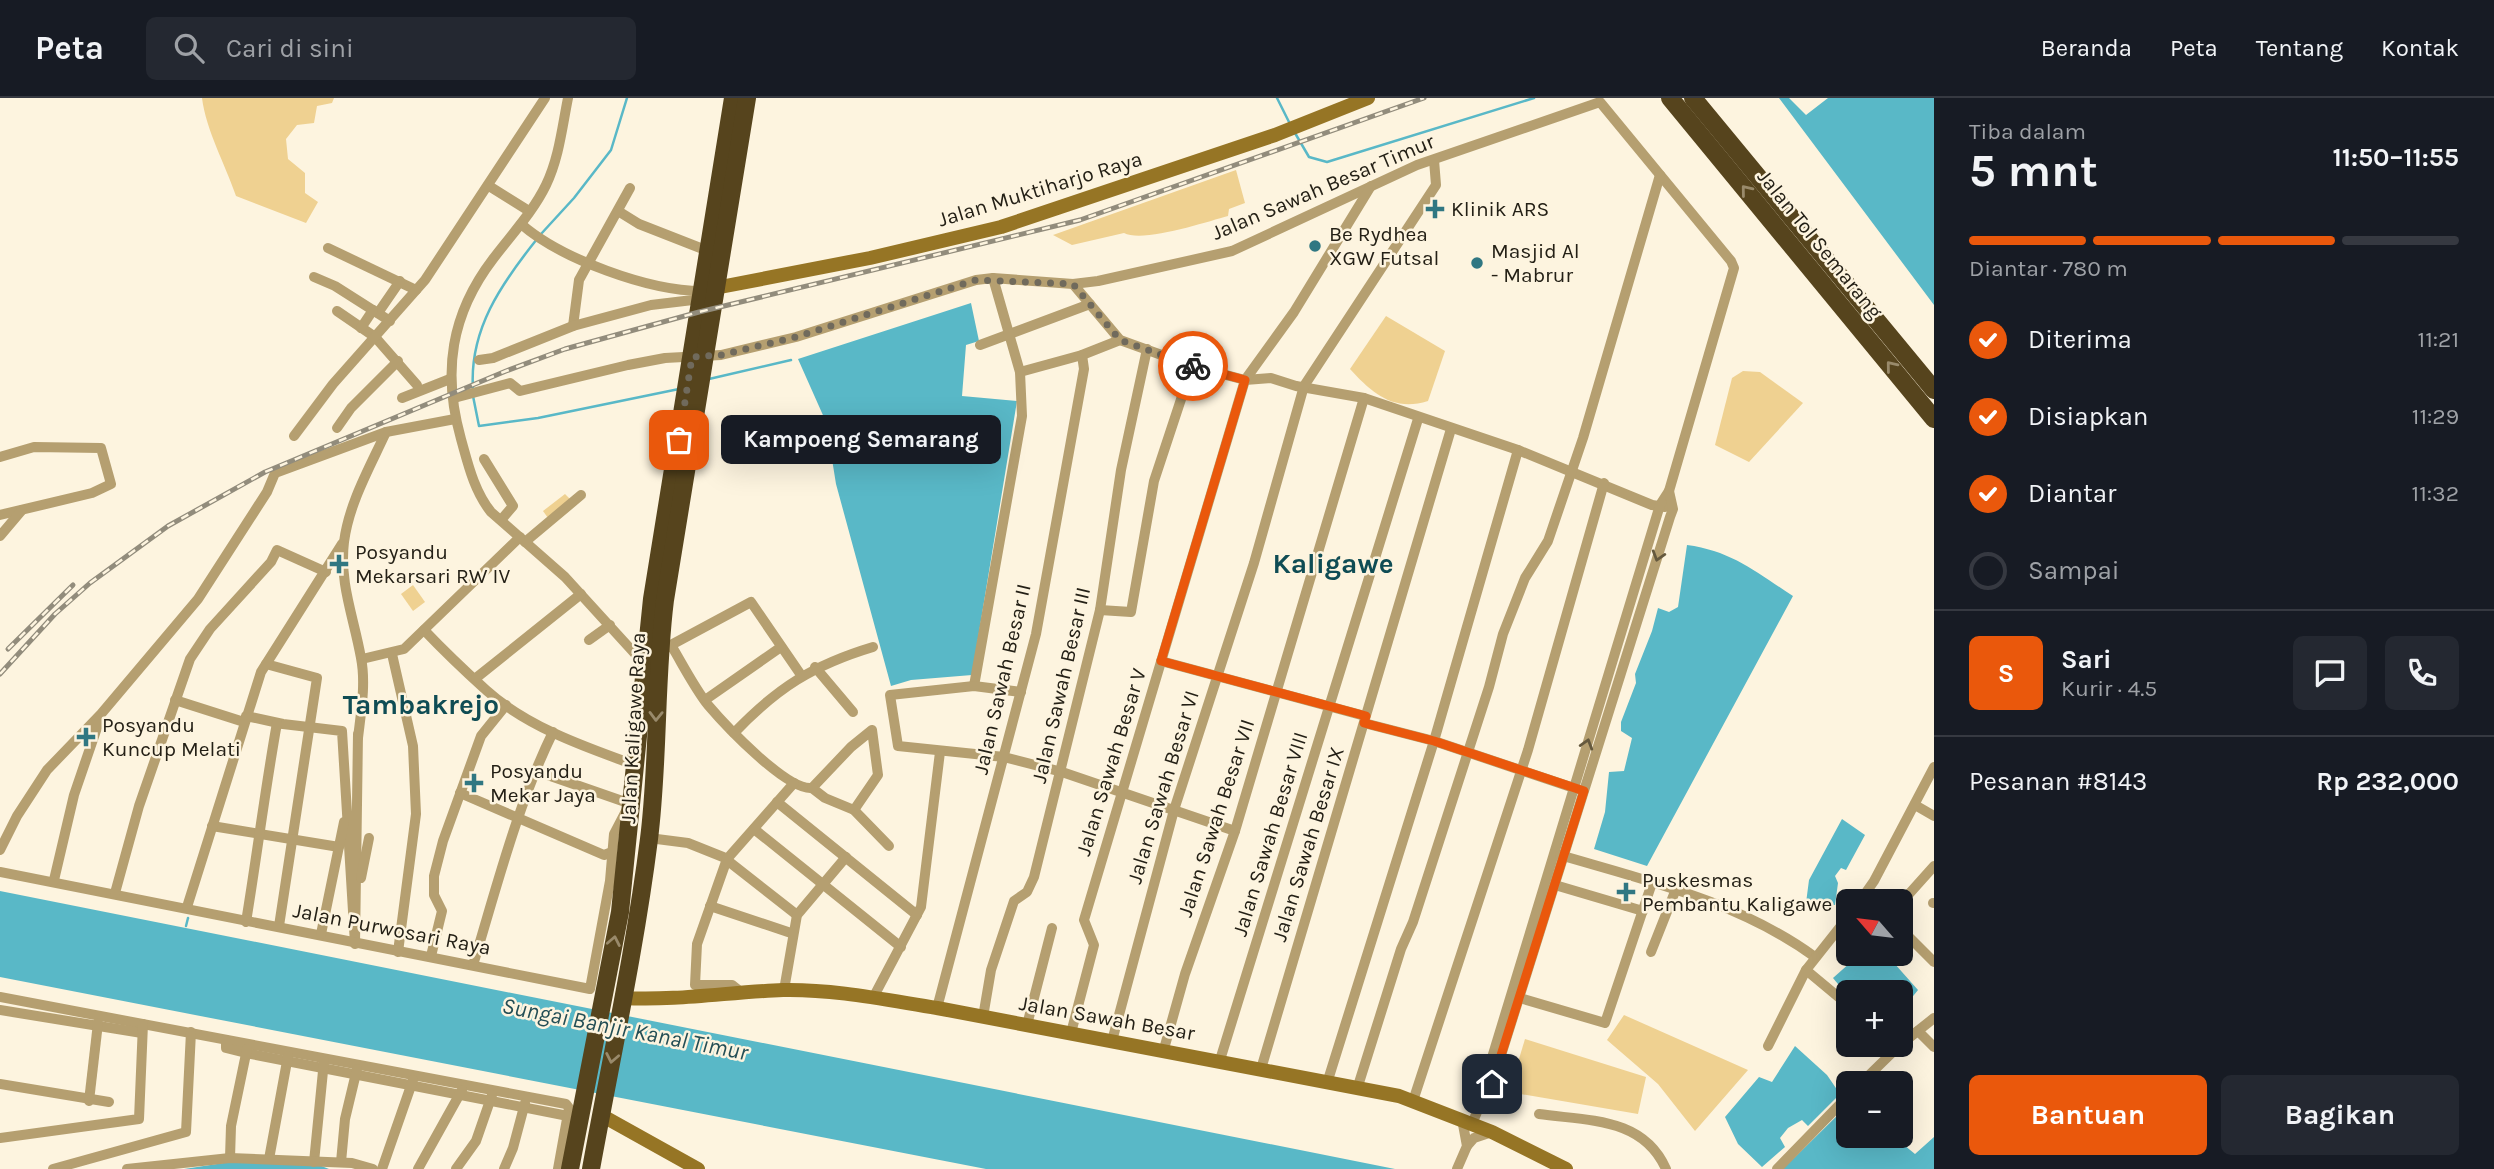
<!DOCTYPE html>
<html lang="id">
<head>
<meta charset="utf-8">
<style>
  body { margin:0; font-family:Karla,sans-serif; background:#242831; color:#f1f3f6; height:100vh; display:flex; flex-direction:column; font-size:26px; white-space:nowrap }
  * { box-sizing:border-box; margin:0 }
  p { font-size:23px; color:#9ea1a6 }
  .icon { flex:none; width:38px; height:38px; fill:none; stroke:currentColor; stroke-width:2; stroke-linecap:round; stroke-linejoin:round }
  .map { position:relative; flex:1; overflow:hidden }
  .sheet { display:flex; flex-direction:column; background:#171b24; width:560px }
  .sheet>* { flex:none }
  .needle { width:46px; rotate:298deg }
  .tools { position:absolute; left:1836px; top:791px; display:grid; gap:14px }
  .tools a { display:grid; place-items:center; width:77px; height:77px; border-radius:10px; background:#171b24; box-shadow:0 7px 28px #0002; font-size:35px }
  .pin { position:absolute; display:grid; place-items:center; width:60px; height:60px; color:#fff; margin:-30px; border-radius:14px; box-shadow:0 4px 10px #0006 }
  .courier { position:absolute; display:grid; place-items:center; width:70px; height:70px; margin:-35px; border:5px solid #ea580c; border-radius:50%; background:#fff; color:#222; box-shadow:0 2px 9px #0007 }
  .bubble { position:absolute; height:49px; border-radius:10px; background:#171b24; box-shadow:0 7px 28px #0002; font-size:23px; font-weight:700; line-height:49px; text-align:center }
  .head em { font-style:normal; font-weight:700 }
  .head div { display:flex; flex-direction:column-reverse }
  .head { display:flex; align-items:center; justify-content:space-between; height:119px; padding:0 35px }
  h1 { font-size:46px; font-weight:700; line-height:52px }
  .bar { display:grid; grid-template-columns:repeat(4,1fr); gap:10px 7px; align-content:center; height:84px; padding:0 35px }
  .bar i { height:9px; border-radius:5px; background:#363941 }
  .bar .on { background:#ea580c }
  .bar p { grid-column:span 4 }
  .line { display:flex; align-items:center; gap:18px; padding:0 35px; border-top:2px solid #363941 }
  .line div { flex:1 }
  .round { display:grid; place-items:center; flex:none; width:74px; height:74px; border-radius:10px; background:#242831 }
  ol { padding:0 35px; list-style:none }
  li { display:flex; align-items:center; gap:21px; height:77px }
  li p { margin-inline-start:auto }
  li .icon { padding:7px; border-radius:50%; background:#ea580c; color:#fff; stroke-width:4 }
  li:last-child { color:#9ea1a6 }
  li i { width:38px; height:38px; border:4px solid #363941; border-radius:50% }
  .primary-button { display:flex; gap:14px; margin-top:auto; padding:14px 35px }
  .primary-button a { flex:1; height:80px; border-radius:10px; background:#ea580c; color:#fff; font-size:28px; font-weight:700; line-height:80px; text-align:center }
  .primary-button a+a { background:#242831; color:#f1f3f6 }
  header { display:flex; align-items:center; gap:42px; box-sizing:border-box; height:98px; padding:0 35px; background:#171b24; border-bottom:2px solid #363941 }
  header strong { font-size:33px }
  nav { display:flex; gap:38px; margin-inline-start:auto; font-size:24px }
  .search { width:490px; height:63px; background:#242831; display:flex; align-items:center; gap:18px; box-sizing:border-box; padding:0 24px; border-radius:10px; color:#9ea1a6; font-size:26px }
  main { display:flex; flex:1; min-height:0 }
  .map>svg:first-child { display:block }
</style>
</head>
<body>
<header>
<strong>Peta</strong>
<div class="search"><svg class="icon" aria-label="search" viewBox="0 0 24 24"><circle cx="10" cy="10" r="6"/><path d="M15 15l6 6"/></svg>Cari di sini</div>
<nav><a>Beranda</a><a>Peta</a><a>Tentang</a><a>Kontak</a></nav>
</header>
<main>
<div class="map">
<svg width="1934" height="1071" viewBox="0 0 1934 1071">
  <rect width="100%" height="100%" fill="#fdf4df"/>
  <g fill="#efd191">
    <path d="M 202,0 L 334,0 L 332,5 L 317,8 L 314,25 L 297,27 L 286,41 L 288,61 L 305,75 L 305,95 L 318,104 L 306,125 L 236,98 C 225,66 206,32 202,0 Z"/>
    <path d="M 1236,72 L 1245,105 L 1229,111 L 1228,118 C 1206,124 1143,145 1124,135 L 1072,147 L 1053,137 Z"/>
    <path d="M 1386,218 L 1445,253 L 1428,303 C 1393,314 1372,295 1350,271 Z"/>
    <path d="M 1743,273 L 1760,274 L 1803,305 L 1749,364 L 1715,347 L 1732,280 Z"/>
    <path d="M 565,396 L 571,402 L 548,420 L 543,413 Z"/>
    <path d="M 413,487 L 425,504 L 413,513 L 401,496 Z"/>
    <path d="M 1624,917 L 1748,972 L 1695,1033 L 1658,986 L 1607,942 Z"/>
    <path d="M 1525,941 L 1646,979 L 1638,1016 L 1509,994 Z"/>
  </g>
  <g fill="#59b8c7">
    <path d="M 1779,0 L 1789,0 L 1806,17 L 1828,0 L 1934,0 L 1934,207 Z"/>
    <path d="M 971,205 L 979,243 L 966,247 L 962,298 L 1017,303 L 972,577 L 911,582 L 891,588 L 836,386 L 826,324 L 798,261 Z"/>
    <path d="M 1687,447 C 1732,453 1756,474 1793,498 L 1647,768 L 1594,751 L 1605,714 L 1609,674 L 1624,673 L 1632,640 L 1621,633 L 1621,624 L 1636,585 L 1635,576 L 1652,533 L 1658,510 L 1669,514 L 1678,509 Z"/>
    <path d="M 1842,721 L 1865,737 L 1846,772 L 1841,770 L 1835,778 L 1838,785 L 1835,807 L 1806,805 L 1809,782 Z"/>
    <path d="M 0,793 L 1395,1071 L 986,1071 L 0,879 Z"/>
    <path d="M 1860,856 L 1886,856 L 1918,892 L 1901,913 L 1900,894 L 1848,894 L 1848,898 L 1833,880 Z"/>
    <path d="M 1795,948 L 1827,977 L 1840,996 L 1808,1028 L 1802,1022 L 1788,1030 L 1780,1040 L 1785,1049 L 1762,1069 L 1738,1046 L 1725,1019 L 1759,979 L 1772,984 Z"/>
    <path d="M 1848,1007 L 1848,1038 L 1893,1038 L 1915,1056 L 1934,1039 L 1934,1071 L 1783,1071 Z"/>
    <path d="M 230,1064 L 319,1067 L 329,1071 L 184,1071 Z"/>
  </g>
  <g fill="none" stroke-linecap="round" stroke-linejoin="round">
    <g stroke="#59b8c7" stroke-width="2.5">
      <path d="M 1277,0 L 1290,26"/>
      <path d="M 1295,35 L 1309,59 L 1327,64 L 1534,0"/>
      <path d="M 541,136 L 574,100 L 611,52 L 627,0"/>
      <path d="M 709,281 L 791,262"/>
      <path d="M 473,291 C 469,232 501,186 537,141"/>
      <path d="M 473,298 L 479,328 L 538,320 L 679,291"/>
      <path d="M 186,828 L 188,820"/>
    </g>
    <g stroke="#b59f70" stroke-width="10">
      <path d="M 568,0 C 562,30 559,60 546,87 C 533,114 511,137 493,161 C 451,216 442,274 461,341 C 468,366 474,393 491,414 L 565,479 L 637,558 L 646,562 L 671,547 C 683,567 694,589 708,607 C 725,627 787,693 812,690 L 851,649 L 872,632 L 878,677 L 854,712"/>
      <path d="M 489,88 L 529,113"/>
      <path d="M 618,113 L 639,126 L 708,153"/>
      <path d="M 521,126 C 561,161 649,193 702,193"/>
      <path d="M 328,150 L 416,192"/>
      <path d="M 314,179 L 335,188 L 390,223"/>
      <path d="M 1073,186 L 1120,242 L 1192,268 L 1245,282 L 1271,280 L 1296,288 L 1364,300 L 1518,352 L 1652,407 L 1665,409"/>
      <path d="M 337,213 L 375,239 L 417,287"/>
      <path d="M 378,215 L 400,183"/>
      <path d="M 573,228 L 579,182 L 630,90"/>
      <path d="M 361,230 L 373,212"/>
      <path d="M 980,247 L 1090,206"/>
      <path d="M 479,262 L 493,260 L 573,228 L 651,207 L 701,201"/>
      <path d="M 1020,274 L 1082,257 L 1120,242"/>
      <path d="M 402,300 L 450,281"/>
      <path d="M 454,300 L 510,285 L 520,293 L 628,267 L 665,260 L 721,257 L 796,239 L 976,182 L 993,180 L 1073,186 L 1098,183 L 1232,153 L 1417,67 L 1600,4 L 1731,163 L 1734,170 L 1669,393 L 1660,407 L 1484,986 L 1486,992"/>
      <path d="M 337,330 L 351,310 L 398,263"/>
      <path d="M 294,338 L 333,286 L 425,182 L 545,0"/>
      <path d="M 0,359 L 34,349 L 101,350 L 111,386 L 92,395 L 0,417"/>
      <path d="M 484,361 L 513,408 L 501,422"/>
      <path d="M 0,438 L 22,412"/>
      <path d="M 525,444 L 581,397"/>
      <path d="M 1100,512 L 1131,514 L 1154,383 L 1192,268"/>
      <path d="M 424,532 C 444,553 465,573 486,592 C 527,629 585,649 635,667"/>
      <path d="M 589,542 L 610,527"/>
      <path d="M 671,547 L 751,504 L 801,577"/>
      <path d="M 392,556 L 413,648 L 416,716 L 398,854"/>
      <path d="M 362,561 L 404,551 L 520,439"/>
      <path d="M 1161,563 L 1365,618"/>
      <path d="M 266,566 L 317,580 L 279,828"/>
      <path d="M 815,569 L 853,614"/>
      <path d="M 476,580 L 581,496"/>
      <path d="M 974,588 L 1022,318 L 1020,274 L 993,180"/>
      <path d="M 1021,594 L 974,588 L 890,597 L 898,648 L 1004,659 L 1062,674 L 1235,733"/>
      <path d="M 175,602 L 244,624"/>
      <path d="M 705,602 L 781,549"/>
      <path d="M 246,618 L 283,626 L 342,633 L 355,846 L 358,636"/>
      <path d="M 1364,625 L 1434,643 L 1577,691"/>
      <path d="M 734,635 C 777,590 813,567 873,549"/>
      <path d="M 358,640 C 361,614 366,585 361,560 C 354,520 339,485 344,444 C 349,405 370,369 386,334"/>
      <path d="M 536,673 L 631,706"/>
      <path d="M 812,690 L 825,700 L 854,712 L 889,748"/>
      <path d="M 460,695 L 604,757 L 612,754"/>
      <path d="M 777,704 L 917,817"/>
      <path d="M 1915,707 L 1934,718"/>
      <path d="M 212,728 L 339,749"/>
      <path d="M 754,731 L 901,849"/>
      <path d="M 649,740 L 688,745 L 723,759 L 797,817"/>
      <path d="M 0,752 L 17,718 L 47,672 L 101,616 L 198,501 L 267,394 L 275,375 L 386,334 L 455,321"/>
      <path d="M 1560,757 C 1648,783 1740,804 1815,859"/>
      <path d="M 0,774 L 590,891 L 610,783 L 614,736 L 626,713"/>
      <path d="M 361,780 L 369,740"/>
      <path d="M 54,782 L 74,697 L 100,621"/>
      <path d="M 1555,787 L 1643,813"/>
      <path d="M 1868,794 L 1876,803"/>
      <path d="M 115,795 L 139,708 L 190,561 L 210,531 L 271,464 L 277,452 L 326,474"/>
      <path d="M 1860,803 L 1874,783 L 1934,669"/>
      <path d="M 1933,805 L 1934,805"/>
      <path d="M 1900,806 L 1934,768"/>
      <path d="M 710,808 L 791,835"/>
      <path d="M 187,809 L 261,574 L 342,446"/>
      <path d="M 245,821 L 246,824 C 257,757 265,692 277,625"/>
      <path d="M 1900,830 L 1934,864"/>
      <path d="M 321,836 L 344,724"/>
      <path d="M 1651,854 L 1676,791"/>
      <path d="M 431,858 L 442,813 L 434,797 L 434,778 L 443,743 L 481,638 L 506,607"/>
      <path d="M 473,867 C 497,788 517,708 553,634"/>
      <path d="M 1806,872 L 1848,907"/>
      <path d="M 784,892 L 797,817 L 846,759"/>
      <path d="M 742,895 L 732,887 L 695,887 L 697,846 L 727,761 L 794,685"/>
      <path d="M 1513,898 L 1605,925 L 1653,782"/>
      <path d="M 0,899 L 566,1006 L 569,1010 L 558,1071"/>
      <path d="M 873,900 L 921,809 L 940,654"/>
      <path d="M 937,910 L 1036,536 L 1084,271 L 1082,257"/>
      <path d="M 0,912 L 142,935"/>
      <path d="M 983,919 L 991,872 L 1014,803 L 1027,794 L 1034,779 L 1100,512 L 1121,372 L 1147,251"/>
      <path d="M 1027,927 L 1052,830"/>
      <path d="M 1918,933 L 1934,949"/>
      <path d="M 1071,935 L 1094,847 L 1084,822 L 1245,282 L 1294,214 L 1371,88"/>
      <path d="M 226,942 L 226,950 L 246,955 L 568,1018"/>
      <path d="M 1112,943 L 1174,712 L 1254,465 L 1304,288 L 1436,87 L 1434,62"/>
      <path d="M 1900,947 L 1934,920"/>
      <path d="M 1768,948 L 1806,872 L 1848,819"/>
      <path d="M 1164,951 L 1185,876 L 1235,733 L 1364,300"/>
      <path d="M 1220,962 L 1418,321"/>
      <path d="M 1261,971 L 1451,331"/>
      <path d="M 1328,982 L 1434,643 L 1518,352"/>
      <path d="M 1861,985 L 1900,947"/>
      <path d="M 0,986 L 109,1004"/>
      <path d="M 1358,988 L 1401,851 L 1413,824 L 1489,589 L 1503,536 L 1525,480 L 1548,443 L 1583,340 L 1660,77"/>
      <path d="M 89,1003 L 98,925"/>
      <path d="M 1413,1003 L 1528,652 L 1604,385"/>
      <path d="M 1539,1016 C 1588,1023 1643,1019 1666,1071"/>
      <path d="M 1472,1026 L 1486,992 L 1492,986 L 1670,419 L 1673,411 L 1669,393"/>
      <path d="M 0,1040 L 139,1021 L 143,926"/>
      <path d="M 1467,1048 L 1474,1040 L 1492,1034"/>
      <path d="M 230,1060 L 231,1028 L 247,951"/>
      <path d="M 269,1061 L 288,958"/>
      <path d="M 314,1064 L 324,963"/>
      <path d="M 341,1064 L 345,1021 L 357,971"/>
      <path d="M 53,1071 L 186,1034 L 191,934"/>
      <path d="M 127,1071 L 230,1060 L 352,1065 L 373,1071"/>
      <path d="M 382,1071 L 413,982"/>
      <path d="M 418,1071 L 462,992"/>
      <path d="M 456,1071 L 476,1043 L 492,997"/>
      <path d="M 504,1071 L 513,1050 L 525,1005"/>
      <path d="M 1457,1071 L 1467,1048 L 1462,1021"/>
      <path d="M 1777,1071 L 1848,998"/>
    </g>
    <g stroke="#967525" stroke-width="14">
      <path d="M 715,190 L 870,160 L 1001,129 L 1275,37 L 1368,0"/>
      <path d="M 623,900 C 677,903 729,894 783,892 C 834,891 886,902 937,910 L 1399,998 L 1492,1034 L 1566,1071"/>
      <path d="M 601,1017 L 698,1071"/>
    </g>
    <g stroke="#56441d" stroke-width="18">
      <path d="M 1670,0 L 1934,321"/>
      <path d="M 1693,0 L 1934,292"/>
      <path d="M 570,1071 L 620,814 L 652,501 L 733,0"/>
      <path d="M 591,1071 C 611,961 635,852 649,741 C 659,661 655,582 665,502 L 747,0"/>
    </g>
    <defs>
      <g id="rail">
        <path d="M 8,551 L 73,487"/>
        <path d="M 0,576 L 55,516 L 90,485 L 168,428 L 265,374 L 506,273 L 565,251 L 699,214 L 1080,122 L 1424,0"/>
      </g>
    </defs>
    <use href="#rail" stroke="#928c7c" stroke-width="5"/>
    <use href="#rail" stroke="#fdf4df" stroke-width="2.5" stroke-dasharray="8" stroke-linecap="butt"/>
  </g>
  <defs><path id="oneway-chevron" d="M-2-3.5L2.5 0L-2 3.5" fill="none" stroke-width="1.6" stroke-linecap="round" stroke-linejoin="round" transform="scale(1.75)"/></defs>
  <g stroke="#998a6b">
    <use href="#oneway-chevron" transform="translate(1746 92) rotate(-129)"/>
    <use href="#oneway-chevron" transform="translate(1891 268) rotate(-129)"/>
    <use href="#oneway-chevron" transform="translate(656 618) rotate(91)"/>
    <use href="#oneway-chevron" transform="translate(614 843) rotate(-79)"/>
    <use href="#oneway-chevron" transform="translate(612 960) rotate(101)"/>
  </g>
  <g stroke="#65593e">
    <use href="#oneway-chevron" transform="translate(1658 458) rotate(107)"/>
    <use href="#oneway-chevron" transform="translate(1587 646) rotate(-73)"/>
  </g>
  <g fill="none" stroke-linecap="round" stroke-linejoin="round">
    <path stroke="#706a5c" stroke-width="7" stroke-dasharray="0 12.6" d="M 679,342 L 692,259 L 721,257 L 796,239 L 976,182 L 1073,186 L 1120,242 L 1193,268"/>
    <path stroke="#ea580c" stroke-width="9" d="M 1193,268 L 1245,282 L 1161,563 L 1366,618 L 1364,625 L 1434,643 L 1584,693 L 1492,986"/>
  </g>
  <g fill="#307782" stroke="#fdf4df" stroke-width="2.5">
    <path d="M1431.5 100.5h7v7h7v7h-7v7h-7v-7h-7v-7h7z"/>
    <circle cx="1315" cy="148" r="7"/>
    <circle cx="1477" cy="165" r="7"/>
    <path d="M335.5 455.5h7v7h7v7h-7v7h-7v-7h-7v-7h7z"/>
    <path d="M82.5 628.5h7v7h7v7h-7v7h-7v-7h-7v-7h7z"/>
    <path d="M470.5 674.5h7v7h7v7h-7v7h-7v-7h-7v-7h7z"/>
    <path d="M1622.5 783.5h7v7h7v7h-7v7h-7v-7h-7v-7h7z"/>
  </g>
  <g text-anchor="middle" dominant-baseline="central" stroke-width="5" stroke-linejoin="round" paint-order="stroke">
    <g font-size="21" fill="#242016" stroke="#fdf4df">
      <text transform="translate(1323 89) rotate(-23)">Jalan Sawah Besar Timur</text>
      <text transform="translate(1040 91) rotate(-17)">Jalan Muktiharjo Raya</text>
      <text transform="translate(1820 146) rotate(51)">Jalan Tol Semarang</text>
      <text transform="translate(1002 581) rotate(-77)">Jalan Sawah Besar II</text>
      <text transform="translate(1061 587) rotate(-77)">Jalan Sawah Besar III</text>
      <text transform="translate(633 630) rotate(-87)">Jalan Kaligawe Raya</text>
      <text transform="translate(1111 664) rotate(-73)">Jalan Sawah Besar V</text>
      <text transform="translate(1163 689) rotate(-73)">Jalan Sawah Besar VI</text>
      <text transform="translate(1216 720) rotate(-72)">Jalan Sawah Besar VII</text>
      <text transform="translate(1270 736) rotate(-73)">Jalan Sawah Besar VIII</text>
      <text transform="translate(1308 746) rotate(-73)">Jalan Sawah Besar IX</text>
      <text transform="translate(392 831) rotate(11)">Jalan Purwosari Raya</text>
      <text transform="translate(1107 920) rotate(10)">Jalan Sawah Besar</text>
    </g>
    <g font-size="21" fill="#242016" stroke="#fdf4df" text-anchor="start">
      <text x="1451" y="111">Klinik ARS</text>
      <text x="1329" y="136">Be Rydhea<tspan x="1329" dy="24">XGW Futsal</tspan></text>
      <text x="1491" y="153">Masjid Al<tspan x="1491" dy="24">- Mabrur</tspan></text>
      <text x="355" y="454">Posyandu<tspan x="355" dy="24">Mekarsari RW IV</tspan></text>
      <text x="102" y="627">Posyandu<tspan x="102" dy="24">Kuncup Melati</tspan></text>
      <text x="490" y="673">Posyandu<tspan x="490" dy="24">Mekar Jaya</tspan></text>
      <text x="1642" y="782">Puskesmas<tspan x="1642" dy="24">Pembantu Kaligawe</tspan></text>
    </g>
    <g font-size="23" font-style="italic" fill="#234e55" stroke="#fdf4df">
      <text transform="translate(625 931) rotate(11)">Sungai Banjir Kanal Timur</text>
    </g>
    <g font-size="28" font-weight="bold" fill="#0f4c54" stroke="#fdf4df">
      <text x="1333" y="465">Kaligawe</text>
      <text x="421" y="606">Tambakrejo</text>
    </g>
  </g>
</svg>
<div class="tools">
<a><svg class="needle" viewBox="-14 -14 28 28"><path d="M0-13l5 13h-10z" fill="#e53935"/><path d="M0 13l5-13h-10z" fill="#9ea1a6"/></svg></a>
<a>+</a>
<a>−</a>
</div>
<div class="pin" style="left:679px;top:342px;background:#ea580c"><svg class="icon" aria-label="bag" viewBox="0 0 24 24"><path d="M5 8h14l-1 12H6zM9 8a3 3 0 0 1 6 0"/></svg></div>
<div class="pin" style="left:1492px;top:986px;background:#1f2937"><svg class="icon" aria-label="home" viewBox="0 0 24 24"><path d="M3 11l9-7 9 7M6 9v11h12V9"/></svg></div>
<div class="courier" style="left:1193px;top:268px"><svg class="icon" aria-label="bike" viewBox="0 0 24 24"><circle cx="6" cy="16" r="4"/><circle cx="18" cy="16" r="4"/><path d="M6 16l4-8h5l3 8M10 8l3 8H6M13 5h3"/></svg></div>
<div class="bubble" style="left:721px;top:317px;width:280px">Kampoeng Semarang</div>
</div>
<section class="sheet">
<div class="head"><div><h1>5 mnt</h1><p>Tiba dalam</p></div><em>11:50–11:55</em></div>
<div class="bar"><i class="on"></i><i class="on"></i><i class="on"></i><i></i><p>Diantar · 780 m</p></div>
<ol>
<li><svg class="icon" aria-label="check" viewBox="0 0 24 24"><path d="M5 12l5 5 9-10"/></svg>Diterima<p>11:21</p></li>
<li><svg class="icon" aria-label="check" viewBox="0 0 24 24"><path d="M5 12l5 5 9-10"/></svg>Disiapkan<p>11:29</p></li>
<li><svg class="icon" aria-label="check" viewBox="0 0 24 24"><path d="M5 12l5 5 9-10"/></svg>Diantar<p>11:32</p></li>
<li><i></i>Sampai</li>
</ol>
<div class="line" style="height:126px"><b class="round" style="background:#ea580c;color:#fff">S</b><div><b>Sari</b><p>Kurir · 4.5</p></div><a class="round"><svg class="icon" aria-label="chat" viewBox="0 0 24 24"><path d="M4 5h16v11H9l-5 4z"/></svg></a><a class="round"><svg class="icon" aria-label="phone" viewBox="0 0 24 24"><path d="M5 4h4l2 5-3 2q2 4 5 5l2-3 5 2v4C11 20 4 13 5 4z"/></svg></a></div>
<div class="line" style="height:91px"><div>Pesanan #8143</div><b>Rp 232,000</b></div>
<div class="primary-button"><a>Bantuan</a><a>Bagikan</a></div>
</section>
</main>
</body>
</html>
